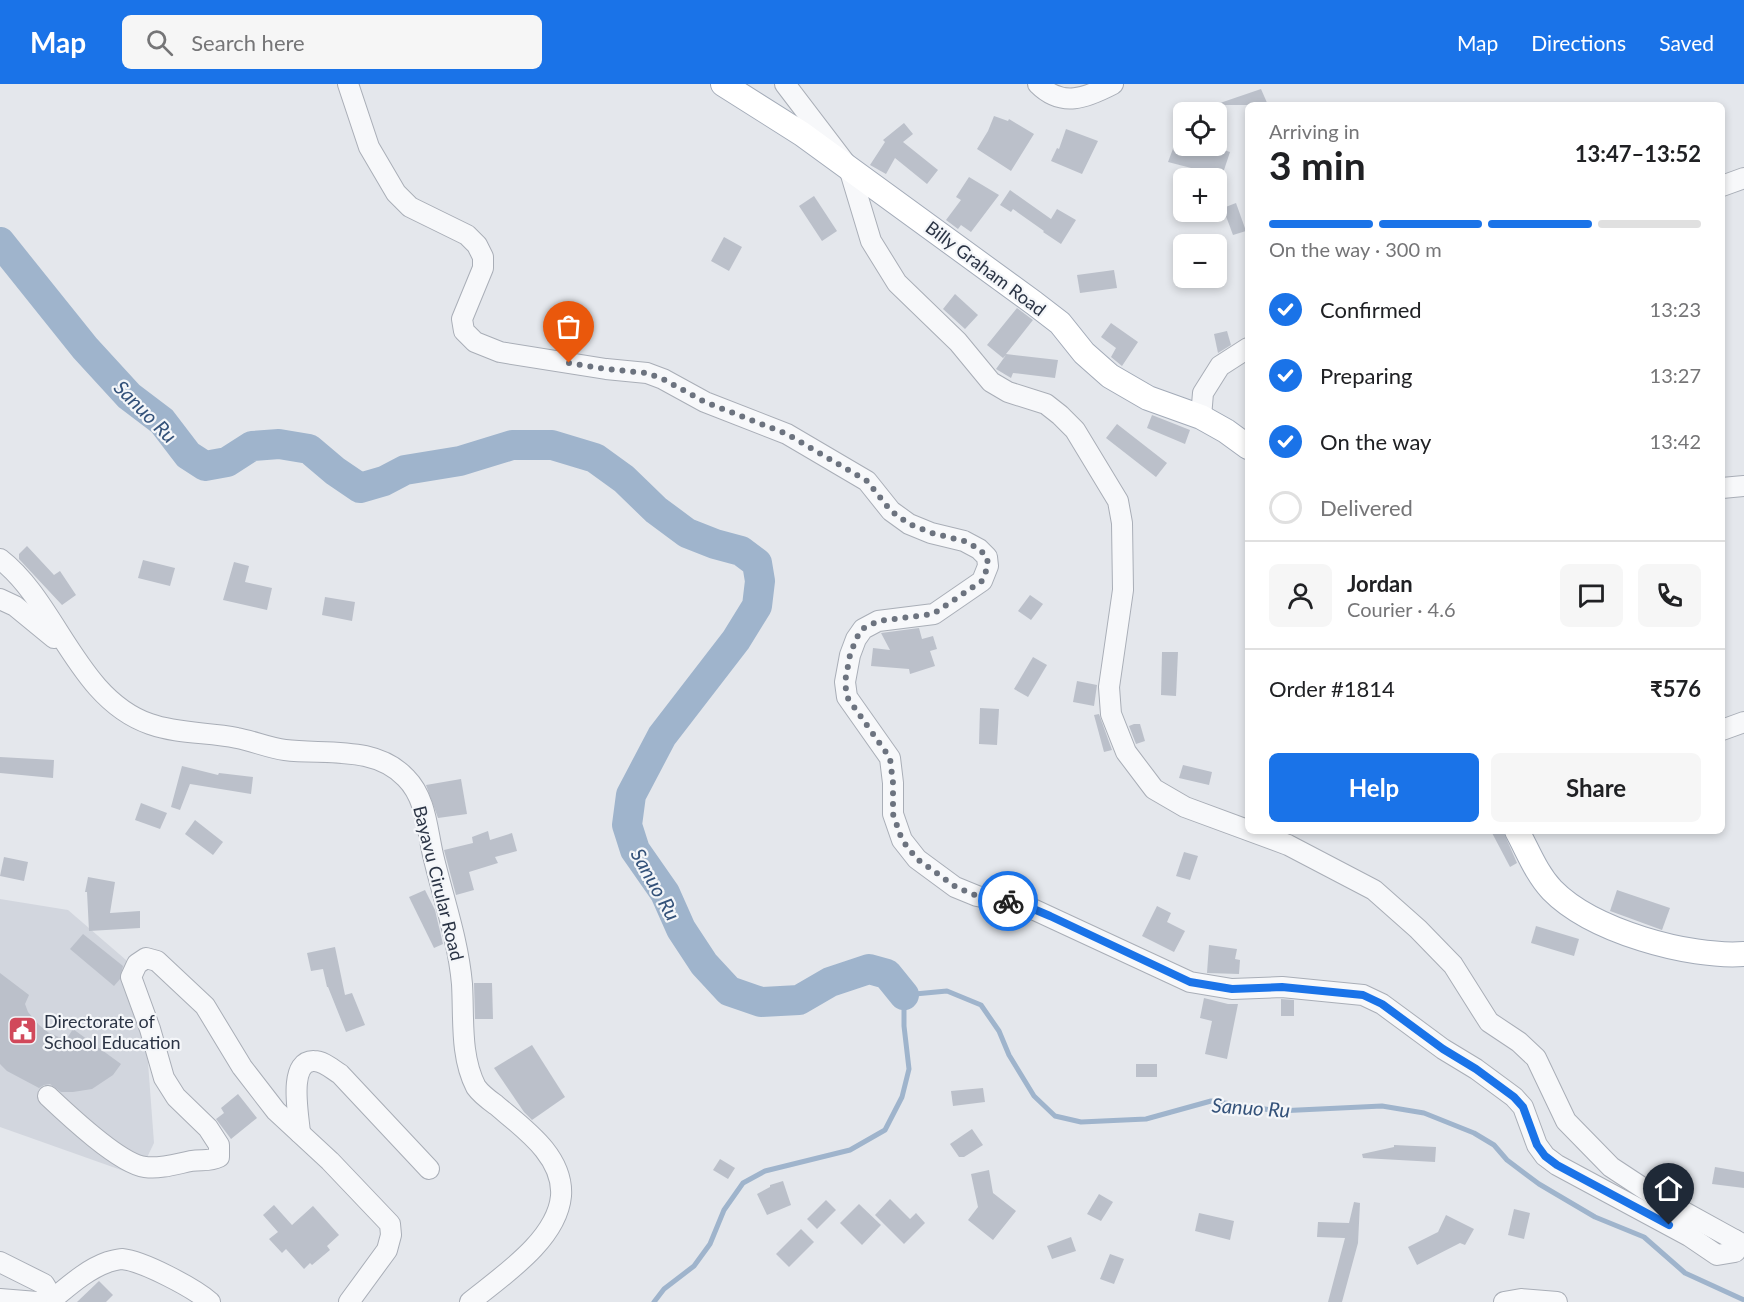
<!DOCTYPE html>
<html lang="en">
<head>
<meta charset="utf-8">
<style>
  body { margin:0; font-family:Lato,sans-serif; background:#f6f6f6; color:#202124; height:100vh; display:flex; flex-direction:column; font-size:22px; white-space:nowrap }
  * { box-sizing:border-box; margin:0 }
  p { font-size:20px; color:#757577 }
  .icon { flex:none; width:33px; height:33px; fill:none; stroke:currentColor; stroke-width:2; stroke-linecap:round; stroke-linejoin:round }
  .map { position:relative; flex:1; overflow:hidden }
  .drawer { position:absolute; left:1245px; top:18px; width:480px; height:732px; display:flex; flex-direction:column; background:#fff; border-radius:9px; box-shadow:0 3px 9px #0003 }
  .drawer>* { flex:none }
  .controls { position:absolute; left:1173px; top:18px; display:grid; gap:12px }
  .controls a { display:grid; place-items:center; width:54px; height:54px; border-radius:9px; background:#fff; box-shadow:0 3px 9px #0003; font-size:30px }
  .pin { position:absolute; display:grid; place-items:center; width:51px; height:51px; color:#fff; margin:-62px -26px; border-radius:50% 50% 50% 0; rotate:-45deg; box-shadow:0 0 6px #0007 }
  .pin .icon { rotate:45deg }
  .courier { position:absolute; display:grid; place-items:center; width:60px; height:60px; margin:-30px; border:4px solid #1a73e8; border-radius:50%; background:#fff; color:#222; box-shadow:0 2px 8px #0007 }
  .head em { font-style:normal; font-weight:700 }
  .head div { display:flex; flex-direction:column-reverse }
  .head { display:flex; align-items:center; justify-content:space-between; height:102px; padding:0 24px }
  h1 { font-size:39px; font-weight:700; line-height:45px }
  .bar { display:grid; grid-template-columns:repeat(4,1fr); gap:9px 6px; align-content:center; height:72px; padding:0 24px }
  .bar i { height:8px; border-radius:4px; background:#e0e0e0 }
  .bar .selected { background:#1a73e8 }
  .bar p { grid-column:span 4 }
  .line { display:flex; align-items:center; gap:15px; padding:0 24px; border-top:2px solid #e0e0e0 }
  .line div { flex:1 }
  .round { display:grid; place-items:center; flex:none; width:63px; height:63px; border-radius:9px; background:#f6f6f6 }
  ol { padding:0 24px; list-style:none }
  li { display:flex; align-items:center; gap:18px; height:66px }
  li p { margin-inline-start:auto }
  li .icon { padding:6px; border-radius:50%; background:#1a73e8; color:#fff; stroke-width:4 }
  li:last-child { color:#757577 }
  li i { width:33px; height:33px; border:3px solid #e0e0e0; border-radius:50% }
  .primary-button { display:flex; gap:12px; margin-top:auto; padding:12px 24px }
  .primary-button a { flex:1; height:69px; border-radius:9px; background:#1a73e8; color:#fff; font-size:24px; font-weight:700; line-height:69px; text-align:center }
  .primary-button a+a { background:#f6f6f6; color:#202124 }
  header { display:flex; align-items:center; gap:36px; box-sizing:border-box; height:84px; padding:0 30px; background:#1a73e8; color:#fff }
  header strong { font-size:28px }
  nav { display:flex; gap:33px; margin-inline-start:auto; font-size:21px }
  .search { width:420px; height:54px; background:#f6f6f6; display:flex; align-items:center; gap:15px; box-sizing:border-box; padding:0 21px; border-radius:9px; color:#757577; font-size:22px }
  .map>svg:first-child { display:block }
</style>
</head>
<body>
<header>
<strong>Map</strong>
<div class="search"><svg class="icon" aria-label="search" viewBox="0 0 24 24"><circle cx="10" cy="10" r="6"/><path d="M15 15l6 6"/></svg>Search here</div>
<nav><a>Map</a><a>Directions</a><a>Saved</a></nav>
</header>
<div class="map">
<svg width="1744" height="1218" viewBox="0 0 1744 1218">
  <rect width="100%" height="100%" fill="#e4e7ec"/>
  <path fill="#d2d6de" d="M 0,815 L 68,826 L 126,876 L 147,965 L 154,1059 L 138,1092 L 0,1043 Z"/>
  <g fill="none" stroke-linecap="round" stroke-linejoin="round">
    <path stroke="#9fb4cc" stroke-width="5" d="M 654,1218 L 664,1205 L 694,1182 L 710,1160 L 724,1126 L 743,1099 L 765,1087 L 850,1066 L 885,1046 L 902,1013 L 909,985 L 904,942 L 904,911 L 947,907 L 981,921 L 999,947 L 1009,971 L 1034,1012 L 1055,1032 L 1081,1038 L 1146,1035 L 1211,1017 L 1278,1027 L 1382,1022 L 1424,1029 L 1474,1049 L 1494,1061 L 1507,1076 L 1539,1100 L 1595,1133 L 1644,1153 L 1685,1189 L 1744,1216"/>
    <path stroke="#9fb4cc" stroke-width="30" d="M 0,158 L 85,264 L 129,312 L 162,337 L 188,371 L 205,382 L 227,378 L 252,362 L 279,360 L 309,365 L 335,387 L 360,404 L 384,397 L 405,386 L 460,377 L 512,361 L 552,361 L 595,374 L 624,395 L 656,426 L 687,449 L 715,460 L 741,467 L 757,479 L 760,497 L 757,522 L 736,556 L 662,652 L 631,711 L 627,741 L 635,766 L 665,809 L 681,845 L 704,880 L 729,907 L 761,918 L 799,916 L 830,898 L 869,885 L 887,890 L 904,911"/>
  </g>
  <g fill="#bbc0ca">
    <path d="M 1261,5 L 1268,21 L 1220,21 L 1220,19 Z"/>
    <path d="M 994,32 L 1008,37 L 1009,35 L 1034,50 L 1011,87 L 977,65 L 988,47 Z"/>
    <path d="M 904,39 L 913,50 L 903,58 L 938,86 L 927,100 L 895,74 L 886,90 L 870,81 L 885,58 L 883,56 Z"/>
    <path d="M 1066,45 L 1098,57 L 1082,90 L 1051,77 L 1057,64 L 1059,65 Z"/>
    <path d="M 1174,62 L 1211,62 L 1230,68 L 1222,92 L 1168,78 Z"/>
    <path d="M 969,93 L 999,111 L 971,148 L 961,141 L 958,145 L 946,136 L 961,116 L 956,113 Z"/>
    <path d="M 1010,106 L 1051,135 L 1057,125 L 1076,136 L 1061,160 L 1043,148 L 1044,147 L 1013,125 L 1011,128 L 1000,121 Z"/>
    <path d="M 814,112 L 837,147 L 822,157 L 799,122 Z"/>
    <path d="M 1236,119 L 1246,147 L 1233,151 L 1223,124 Z"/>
    <path d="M 724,153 L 742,163 L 729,187 L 711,177 Z"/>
    <path d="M 1114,186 L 1117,204 L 1080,209 L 1077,191 Z"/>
    <path d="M 955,210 L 978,231 L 965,245 L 943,225 Z"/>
    <path d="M 1017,224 L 1033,236 L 1006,270 L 1058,276 L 1055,294 L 1013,289 L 1011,294 L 996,285 L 1006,271 L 1003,274 L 987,261 Z"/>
    <path d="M 1111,239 L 1138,258 L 1122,282 L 1111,273 L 1116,264 L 1101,253 Z"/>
    <path d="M 1227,247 L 1231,261 L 1218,269 L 1214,250 Z"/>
    <path d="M 1152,331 L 1190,346 L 1185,360 L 1147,344 Z"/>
    <path d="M 1117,340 L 1167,379 L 1156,393 L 1106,354 Z"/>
    <path d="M 27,462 L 54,491 L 60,487 L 76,511 L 62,521 L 19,475 L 19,470 Z"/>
    <path d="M 143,476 L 175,484 L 170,502 L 138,494 Z"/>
    <path d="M 234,478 L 249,482 L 245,498 L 272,504 L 267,526 L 223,516 Z"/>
    <path d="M 1030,511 L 1043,520 L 1031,536 L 1018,527 Z"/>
    <path d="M 325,513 L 355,518 L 352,537 L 322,531 Z"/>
    <path d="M 919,544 L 922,555 L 933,552 L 937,565 L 930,567 L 935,582 L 910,590 L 909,585 L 871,582 L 873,564 L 890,566 L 881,549 Z"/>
    <path d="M 1162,568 L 1178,568 L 1176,612 L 1161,611 Z"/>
    <path d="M 1033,573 L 1047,581 L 1028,613 L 1014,605 Z"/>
    <path d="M 1077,597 L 1097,601 L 1094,622 L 1073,618 Z"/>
    <path d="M 980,624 L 999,625 L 997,661 L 979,660 Z"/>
    <path d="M 1099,630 L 1112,666 L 1104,668 L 1094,631 Z"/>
    <path d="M 1134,640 L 1140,640 L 1145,657 L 1136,660 L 1129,642 Z"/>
    <path d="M 0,673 L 54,676 L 53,694 L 0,689 Z"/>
    <path d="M 1183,681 L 1212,688 L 1209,701 L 1179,694 Z"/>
    <path d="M 182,682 L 218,691 L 219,689 L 253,693 L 251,710 L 190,700 L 180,726 L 171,723 Z"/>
    <path d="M 461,695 L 467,730 L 438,734 L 426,701 Z"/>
    <path d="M 141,719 L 167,729 L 160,745 L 135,736 Z"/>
    <path d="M 195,736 L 223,758 L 213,771 L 185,750 Z"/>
    <path d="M 488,747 L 490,756 L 512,749 L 517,767 L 495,773 L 498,779 L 469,788 L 474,806 L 456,811 L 444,766 L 473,759 L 472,753 Z"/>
    <path d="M 1491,747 L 1503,747 L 1517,779 L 1510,783 Z"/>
    <path d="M 1184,768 L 1198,772 L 1190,796 L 1176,792 Z"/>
    <path d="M 4,773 L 28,778 L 24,797 L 0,792 Z"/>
    <path d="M 88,793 L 115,798 L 110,829 L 140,827 L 140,844 L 89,847 L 87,808 L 85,808 Z"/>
    <path d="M 425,806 L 435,826 L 443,860 L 434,864 L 409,813 Z"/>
    <path d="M 1617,806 L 1670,824 L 1662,846 L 1610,827 Z"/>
    <path d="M 1157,822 L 1171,829 L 1167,838 L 1185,847 L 1174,868 L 1142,852 Z"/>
    <path d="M 1536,842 L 1579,855 L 1574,872 L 1531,859 Z"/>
    <path d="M 83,850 L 123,882 L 120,895 L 114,902 L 70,865 Z"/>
    <path d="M 1209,861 L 1237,865 L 1235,875 L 1240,876 L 1239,890 L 1207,889 Z"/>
    <path d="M 335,863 L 345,911 L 352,909 L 365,941 L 346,948 L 328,903 L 327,903 L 323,885 L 311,887 L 307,869 Z"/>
    <path d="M 0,889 L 29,911 L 25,920 L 28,928 L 39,941 L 49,949 L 66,956 L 73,945 L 121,980 L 113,991 L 92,1005 L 73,1008 L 61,1008 L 50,1000 L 44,1001 L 39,1004 L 7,987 L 0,980 Z"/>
    <path d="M 474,899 L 492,899 L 493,935 L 475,935 Z"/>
    <path d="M 1204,914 L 1228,920 L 1238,920 L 1227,975 L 1205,970 L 1212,937 L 1200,934 Z"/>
    <path d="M 1281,915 L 1294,916 L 1294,932 L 1281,932 Z"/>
    <path d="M 532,961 L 565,1013 L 532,1036 L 524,1028 L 494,984 Z"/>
    <rect x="1136" y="980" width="21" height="13"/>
    <path d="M 983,1004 L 985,1018 L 953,1022 L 951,1007 Z"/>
    <path d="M 238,1010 L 257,1034 L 231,1055 L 216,1035 L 224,1029 L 221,1024 Z"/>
    <path d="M 972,1045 L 983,1061 L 964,1073 L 959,1073 L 950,1060 Z"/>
    <path d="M 1394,1061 L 1436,1063 L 1435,1078 L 1363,1074 L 1362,1070 L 1394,1063 Z"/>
    <path d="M 720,1075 L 735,1084 L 728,1095 L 713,1086 Z"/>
    <path d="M 1715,1083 L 1744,1088 L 1744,1104 L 1712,1100 Z"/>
    <path d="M 989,1086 L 993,1109 L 1016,1127 L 993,1156 L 968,1136 L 978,1123 L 971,1090 Z"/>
    <path d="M 783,1097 L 791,1121 L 767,1131 L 757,1110 L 770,1103 L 770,1101 Z"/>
    <path d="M 1099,1110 L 1113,1118 L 1101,1137 L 1087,1130 Z"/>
    <path d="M 890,1115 L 910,1135 L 916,1129 L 925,1139 L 904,1160 L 875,1131 Z"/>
    <path d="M 826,1116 L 836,1126 L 817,1145 L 807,1135 Z"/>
    <path d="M 1354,1118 L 1360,1119 L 1358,1159 L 1342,1218 L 1328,1218 L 1345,1154 L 1317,1153 L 1318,1138 L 1349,1139 Z"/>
    <path d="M 859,1120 L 881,1141 L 862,1161 L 840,1139 Z"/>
    <path d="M 274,1121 L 292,1141 L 313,1122 L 339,1151 L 327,1162 L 330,1166 L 312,1181 L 310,1179 L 304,1185 L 286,1165 L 282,1169 L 269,1155 L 278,1148 L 263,1131 Z"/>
    <path d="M 1514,1125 L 1530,1129 L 1524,1155 L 1508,1151 Z"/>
    <path d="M 1199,1129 L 1234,1137 L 1230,1156 L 1195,1147 Z"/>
    <path d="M 1446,1131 L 1474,1145 L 1465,1161 L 1460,1159 L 1417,1181 L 1408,1163 L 1438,1148 Z"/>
    <path d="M 801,1145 L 814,1158 L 789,1183 L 776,1170 Z"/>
    <path d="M 1071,1153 L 1076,1167 L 1052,1175 L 1047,1162 Z"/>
    <path d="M 1110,1170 L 1124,1175 L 1114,1200 L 1100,1195 Z"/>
    <path d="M 99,1197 L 113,1211 L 106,1218 L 77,1218 Z"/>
  </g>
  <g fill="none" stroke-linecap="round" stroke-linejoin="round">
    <defs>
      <g id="minor">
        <path d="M 348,0 L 369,63 L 396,109 L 410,123 L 467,151 L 477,161 L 483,173 L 483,184 L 462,235 L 464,247 L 475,258 L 500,268 L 606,285 L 647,289 L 663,295 L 705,318 L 787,350 L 867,397 L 891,427 L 909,440 L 931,449 L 964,457 L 979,465 L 987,473 L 988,482 L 982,497 L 934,530 L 878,537 L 863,545 L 856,555 L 850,571 L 845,598 L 847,613 L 890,674 L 893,699 L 893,730 L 902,756 L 917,775 L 955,803 L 977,812 L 1024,821 L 1190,898 L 1232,905 L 1282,903 L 1363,911 L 1382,920 L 1443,965 L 1476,985 L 1514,1013 L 1523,1023 L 1537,1061 L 1545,1072 L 1557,1081 L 1689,1152 L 1717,1171 L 1735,1168 L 1735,1156"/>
        <path d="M 785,0 L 849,84 L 871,157 L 897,199 L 958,258 L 991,298 L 1008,308 L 1046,320 L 1060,331 L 1075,346 L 1118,417 L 1122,439 L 1123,506 L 1109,603 L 1111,630 L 1126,668 L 1154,705 L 1185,723 L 1288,761 L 1374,806 L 1418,845 L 1453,881 L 1489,938 L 1519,958 L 1536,974 L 1566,1037 L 1611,1083 L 1655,1112 L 1744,1161"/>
        <path d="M 1038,0 C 1062,24 1086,14 1113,0"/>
        <path d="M 1722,102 L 1744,94"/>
        <path d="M 1201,333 L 1203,309 L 1220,282 L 1248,264"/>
        <path d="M 1722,404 L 1744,402"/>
        <path d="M 0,475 C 57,519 77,615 150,640 C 178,650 209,648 237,654 C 253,657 269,664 285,666 C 325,671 375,661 406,694 C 426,714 427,745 433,771 C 443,814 458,855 462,900 C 464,934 460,972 476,1003 C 481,1010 489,1016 496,1021 C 523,1044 564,1072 561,1112 C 557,1156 502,1192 470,1218"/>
        <path d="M 0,515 L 15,522 L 54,554"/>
        <path d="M 1722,646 L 1744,638"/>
        <path d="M 48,1012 C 67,1030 120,1080 145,1083 C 161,1085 176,1080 191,1077 C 202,1075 209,1078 219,1073 L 219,1061 L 208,1044 L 176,1013 L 164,994 L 150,945 L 131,893 L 137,880 L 146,874 L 157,877 L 205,922 L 242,983 L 276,1027 L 330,1077 L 390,1140 L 391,1151 L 387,1166 L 349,1218"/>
        <path d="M 300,1049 C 299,1033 287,976 314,977 C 324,977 333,986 340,990 L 429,1085"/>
        <path d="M 0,1178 L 44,1200 L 55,1218"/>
        <path d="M 54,1214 C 71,1200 88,1185 108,1178 C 112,1177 118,1175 122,1175 C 143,1177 194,1204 210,1218"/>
        <path d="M 0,1215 L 37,1218"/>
        <path d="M 1504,1218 L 1521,1215 L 1557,1218"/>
      </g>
      <g id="major">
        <path d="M 723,0 L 802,50 L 1034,219 L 1060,239 L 1084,269 L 1110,292 L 1148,314 L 1201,333 L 1226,347 L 1248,363"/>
        <path d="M 1517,747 C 1528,767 1536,789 1552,806 C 1592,847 1689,874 1744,870"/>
      </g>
    </defs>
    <use href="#minor" stroke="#a9aeb7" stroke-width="22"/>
    <use href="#major" stroke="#a3abb8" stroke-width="26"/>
    <use href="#minor" stroke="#f7f8fa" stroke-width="20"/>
    <use href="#major" stroke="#fff" stroke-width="24"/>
  </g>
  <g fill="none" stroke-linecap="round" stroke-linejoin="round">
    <path stroke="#6c737f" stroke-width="6" stroke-dasharray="0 10.8" d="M 569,279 L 606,285 L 647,289 L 663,295 L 705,318 L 787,350 L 867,397 L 891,427 L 909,440 L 932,449 L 964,457 L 979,465 L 987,473 L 988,482 L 982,497 L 933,530 L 878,537 L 862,545 L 856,555 L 850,571 L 845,598 L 847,613 L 890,674 L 893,699 L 893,730 L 902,756 L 917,775 L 956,803 L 977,812 L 1008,817"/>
    <path stroke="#1a73e8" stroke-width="8" d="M 1008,817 L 1024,821 L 1050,832 L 1190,898 L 1232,905 L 1282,903 L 1363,911 L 1382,920 L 1443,965 L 1476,985 L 1514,1013 L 1523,1023 L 1537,1061 L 1545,1072 L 1557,1081 L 1669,1141"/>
  </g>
  <defs>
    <symbol id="civic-square" viewBox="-11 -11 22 22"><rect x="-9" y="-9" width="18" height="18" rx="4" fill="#d1495b" stroke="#f4f6f9"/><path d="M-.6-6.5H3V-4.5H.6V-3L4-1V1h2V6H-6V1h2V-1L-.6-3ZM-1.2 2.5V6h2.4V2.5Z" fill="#fff"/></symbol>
  </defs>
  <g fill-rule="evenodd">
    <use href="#civic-square" x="6" y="930" width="33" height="33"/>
  </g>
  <g text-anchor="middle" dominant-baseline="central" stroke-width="4.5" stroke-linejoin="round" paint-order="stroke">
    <g font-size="18" fill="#2b3445" stroke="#f4f6f9">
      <text transform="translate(986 184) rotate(37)">Billy Graham Road</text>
      <text transform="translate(439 799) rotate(76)">Bayavu Cirular Road</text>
    </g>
    <g font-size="18" fill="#2b3445" stroke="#f4f6f9" text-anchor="start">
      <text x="44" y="937">Directorate of<tspan x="44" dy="21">School Education</tspan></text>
    </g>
    <g font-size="20" font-style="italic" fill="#34527a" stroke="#f4f6f9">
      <text transform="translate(146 327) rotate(45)">Sanuo Ru</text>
      <text transform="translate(656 800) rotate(61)">Sanuo Ru</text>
      <text transform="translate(1251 1023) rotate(4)">Sanuo Ru</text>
    </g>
  </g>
</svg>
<div class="controls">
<a><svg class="icon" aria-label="locate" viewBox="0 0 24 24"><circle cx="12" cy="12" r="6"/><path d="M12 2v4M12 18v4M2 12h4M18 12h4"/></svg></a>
<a>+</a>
<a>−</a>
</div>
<div class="pin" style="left:569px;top:279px;background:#ea580c"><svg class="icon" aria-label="bag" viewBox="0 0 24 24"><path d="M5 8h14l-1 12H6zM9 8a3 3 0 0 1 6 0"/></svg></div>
<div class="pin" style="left:1669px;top:1141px;background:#1f2937"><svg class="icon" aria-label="home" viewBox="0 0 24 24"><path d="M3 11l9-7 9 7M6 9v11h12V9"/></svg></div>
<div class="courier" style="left:1008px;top:817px"><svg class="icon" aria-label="bike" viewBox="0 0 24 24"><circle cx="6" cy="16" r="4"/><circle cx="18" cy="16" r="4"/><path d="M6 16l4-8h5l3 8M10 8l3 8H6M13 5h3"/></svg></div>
<section class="drawer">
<div class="head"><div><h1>3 min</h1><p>Arriving in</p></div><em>13:47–13:52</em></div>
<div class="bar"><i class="selected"></i><i class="selected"></i><i class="selected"></i><i></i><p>On the way · 300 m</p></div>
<ol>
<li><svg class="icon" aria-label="check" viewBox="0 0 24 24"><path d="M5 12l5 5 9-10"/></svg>Confirmed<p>13:23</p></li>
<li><svg class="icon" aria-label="check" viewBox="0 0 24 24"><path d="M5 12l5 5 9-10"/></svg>Preparing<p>13:27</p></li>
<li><svg class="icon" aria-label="check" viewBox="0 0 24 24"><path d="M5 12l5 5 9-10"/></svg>On the way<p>13:42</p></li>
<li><i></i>Delivered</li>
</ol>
<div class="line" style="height:108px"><a class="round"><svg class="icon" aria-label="person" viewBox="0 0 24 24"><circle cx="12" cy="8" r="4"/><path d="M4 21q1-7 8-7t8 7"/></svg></a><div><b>Jordan</b><p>Courier · 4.6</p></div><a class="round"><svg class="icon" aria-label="chat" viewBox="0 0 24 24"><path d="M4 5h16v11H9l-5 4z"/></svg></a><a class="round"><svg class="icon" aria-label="phone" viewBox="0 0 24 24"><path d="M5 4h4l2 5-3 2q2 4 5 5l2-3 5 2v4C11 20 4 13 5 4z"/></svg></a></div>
<div class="line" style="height:78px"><div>Order #1814</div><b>₹576</b></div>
<div class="primary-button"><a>Help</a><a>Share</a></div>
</section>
</div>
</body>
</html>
